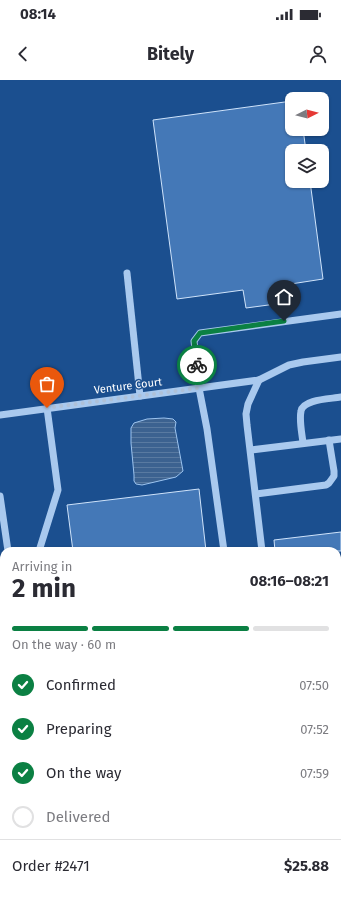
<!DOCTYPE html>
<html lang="en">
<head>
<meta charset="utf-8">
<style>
  body { margin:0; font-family:"Fira Sans",sans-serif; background:#f2f2f3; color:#2b2b33; height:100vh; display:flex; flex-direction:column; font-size:15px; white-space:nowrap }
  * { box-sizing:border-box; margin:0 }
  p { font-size:13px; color:#7c7c81 }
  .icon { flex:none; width:22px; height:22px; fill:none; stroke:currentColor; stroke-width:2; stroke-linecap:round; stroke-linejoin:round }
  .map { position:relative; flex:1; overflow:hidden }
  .details { position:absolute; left:0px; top:467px; width:341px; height:352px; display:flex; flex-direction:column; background:#fff; border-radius:12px 12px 0 0; box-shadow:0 1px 3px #0004 }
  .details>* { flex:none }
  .needle { width:26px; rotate:84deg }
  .controls { position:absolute; left:285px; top:12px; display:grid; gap:8px }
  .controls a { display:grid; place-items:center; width:44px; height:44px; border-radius:8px; background:#fff; box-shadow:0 1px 3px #0004; font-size:20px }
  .pin { position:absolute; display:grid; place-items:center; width:34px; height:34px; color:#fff; margin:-41px -17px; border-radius:50% 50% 50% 0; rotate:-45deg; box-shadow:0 0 4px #0007 }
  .pin .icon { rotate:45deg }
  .courier { position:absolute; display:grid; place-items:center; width:40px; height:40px; margin:-20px; border:3px solid #0b8043; border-radius:50%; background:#fff; color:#222; box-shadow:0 1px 5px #0007 }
  .head em { font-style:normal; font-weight:700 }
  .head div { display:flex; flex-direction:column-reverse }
  .head { display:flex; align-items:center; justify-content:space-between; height:68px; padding:0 12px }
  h1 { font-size:26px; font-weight:700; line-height:30px }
  .bar { display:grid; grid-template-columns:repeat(4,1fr); gap:6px 4px; align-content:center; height:48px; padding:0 12px }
  .bar i { height:5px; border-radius:3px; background:#e1e1e2 }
  .bar .selected { background:#0b8043 }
  .bar p { grid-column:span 4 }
  .line { display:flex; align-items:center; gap:10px; padding:0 12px; border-top:1px solid #e1e1e2 }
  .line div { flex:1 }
  ol { padding:0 12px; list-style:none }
  li { display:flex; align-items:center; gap:12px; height:44px }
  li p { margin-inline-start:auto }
  li .icon { padding:4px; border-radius:50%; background:#0b8043; color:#fff; stroke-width:4 }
  li:last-child { color:#7c7c81 }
  li i { width:22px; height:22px; border:2px solid #e1e1e2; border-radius:50% }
  .status { display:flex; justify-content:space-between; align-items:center; height:28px; padding:0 20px; background:#fff; direction:ltr }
  .status svg { height:11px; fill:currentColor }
  header { display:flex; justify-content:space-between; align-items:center; height:52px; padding:0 12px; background:#fff; font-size:18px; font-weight:700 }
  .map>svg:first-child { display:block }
</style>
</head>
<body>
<div class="status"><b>08:14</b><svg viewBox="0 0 49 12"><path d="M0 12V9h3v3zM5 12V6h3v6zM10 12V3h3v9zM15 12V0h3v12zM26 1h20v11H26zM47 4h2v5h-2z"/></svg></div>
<header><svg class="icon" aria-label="back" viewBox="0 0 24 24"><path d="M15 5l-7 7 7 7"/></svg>Bitely<svg class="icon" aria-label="person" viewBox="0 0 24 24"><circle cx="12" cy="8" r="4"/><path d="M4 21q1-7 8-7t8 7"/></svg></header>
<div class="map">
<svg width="341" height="819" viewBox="0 0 341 819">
  <defs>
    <pattern id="water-rules" width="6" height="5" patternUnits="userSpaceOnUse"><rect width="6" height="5" fill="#3c6290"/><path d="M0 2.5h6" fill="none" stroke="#597aa1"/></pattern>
  </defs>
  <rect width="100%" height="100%" fill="#1b4f8f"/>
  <path fill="url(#water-rules)" stroke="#9cc4f0" d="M 164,338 L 173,339 L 176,342 L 175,348 L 183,391 L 176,397 L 142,405 L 136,404 L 134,401 L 134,395 L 131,363 L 131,348 L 134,343 L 147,339 Z"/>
  <g fill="#4478b7" stroke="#cfe3fa">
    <path d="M 292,21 L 292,49 L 303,49 L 306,71 L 292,71 L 292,101 L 310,101 L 323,199 L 278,206 L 279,211 L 275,212 L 276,224 L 246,228 L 243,210 L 177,219 L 153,40 Z"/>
    <path d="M 199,409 L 206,471 L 73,471 L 67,425 Z"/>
    <path d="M 341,452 L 341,471 L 275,471 L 274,460 Z"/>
  </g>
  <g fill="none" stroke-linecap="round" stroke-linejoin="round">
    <g stroke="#a9c9ee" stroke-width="2.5" stroke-dasharray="2 3" stroke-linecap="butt">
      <path d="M 337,802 L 341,802"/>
      <path d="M 199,819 L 228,815"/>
    </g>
    <g stroke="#a9c9ee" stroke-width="7">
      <path d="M 127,193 L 140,316"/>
      <path d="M 0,335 L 259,300"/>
      <path d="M 303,363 C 302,353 299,341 301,331 C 303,319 331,319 341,317"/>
      <path d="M 251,370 L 341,359"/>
      <path d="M 256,414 L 318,406 L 326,405 L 329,403 L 334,396 L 334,391 L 329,360"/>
      <path d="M 0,416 L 8,471"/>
      <path d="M 39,471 L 58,410 L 47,328"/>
      <path d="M 224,471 L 207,349 L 199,308 L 194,261 L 200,253 L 341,234"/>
      <path d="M 262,471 L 247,345 L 246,334 L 248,324 L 259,300 L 289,285 L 303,282 L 341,277"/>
      <path d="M 0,551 L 4,550"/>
      <path d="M 0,638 L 4,638"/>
      <path d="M 0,698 L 4,698"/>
      <path d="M 341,702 L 341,708"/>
      <path d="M 0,705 L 4,740"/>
      <path d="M 337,769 L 341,768"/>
      <path d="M 0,800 L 4,800"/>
      <path d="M 53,815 L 54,819"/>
      <path d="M 237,815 L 238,819"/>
      <path d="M 305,819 L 341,815"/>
    </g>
  </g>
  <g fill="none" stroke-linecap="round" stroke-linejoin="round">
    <path stroke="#afc1d8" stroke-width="4" stroke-dasharray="0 7.2" d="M 47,328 L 199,308 L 197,285"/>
    <path stroke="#0b8043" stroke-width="5" d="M 197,285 L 194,261 L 200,253 L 284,241"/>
  </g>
  <g text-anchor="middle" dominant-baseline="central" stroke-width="3" stroke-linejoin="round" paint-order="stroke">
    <g font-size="11" fill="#fff" stroke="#1b4f8f">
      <text transform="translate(128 306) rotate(-7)">Venture Court</text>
    </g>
  </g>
</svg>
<div class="controls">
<a><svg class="needle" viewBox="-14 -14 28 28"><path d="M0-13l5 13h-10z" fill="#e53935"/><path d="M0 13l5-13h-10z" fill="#7c7c81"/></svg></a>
<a><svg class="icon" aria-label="layers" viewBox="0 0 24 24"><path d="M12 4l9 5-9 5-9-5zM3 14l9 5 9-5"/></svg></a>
</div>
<div class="pin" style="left:47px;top:328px;background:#ea580c"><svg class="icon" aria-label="bag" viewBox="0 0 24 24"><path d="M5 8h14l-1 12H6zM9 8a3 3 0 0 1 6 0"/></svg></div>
<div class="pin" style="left:284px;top:241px;background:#1f2937"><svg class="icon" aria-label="home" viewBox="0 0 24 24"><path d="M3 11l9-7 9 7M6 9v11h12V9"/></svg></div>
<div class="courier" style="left:197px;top:285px"><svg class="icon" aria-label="bike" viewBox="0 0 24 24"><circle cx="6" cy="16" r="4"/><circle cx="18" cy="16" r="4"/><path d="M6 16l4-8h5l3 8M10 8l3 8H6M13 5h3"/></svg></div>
<section class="details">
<div class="head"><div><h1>2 min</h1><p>Arriving in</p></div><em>08:16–08:21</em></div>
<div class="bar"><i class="selected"></i><i class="selected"></i><i class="selected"></i><i></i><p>On the way · 60 m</p></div>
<ol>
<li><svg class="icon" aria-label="check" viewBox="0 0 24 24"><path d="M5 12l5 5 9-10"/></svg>Confirmed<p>07:50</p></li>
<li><svg class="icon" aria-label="check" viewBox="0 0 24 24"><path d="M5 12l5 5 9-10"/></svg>Preparing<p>07:52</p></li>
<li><svg class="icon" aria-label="check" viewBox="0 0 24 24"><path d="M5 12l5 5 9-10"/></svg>On the way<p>07:59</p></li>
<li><i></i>Delivered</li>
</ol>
<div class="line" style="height:52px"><div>Order #2471</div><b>$25.88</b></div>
</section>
</div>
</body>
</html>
